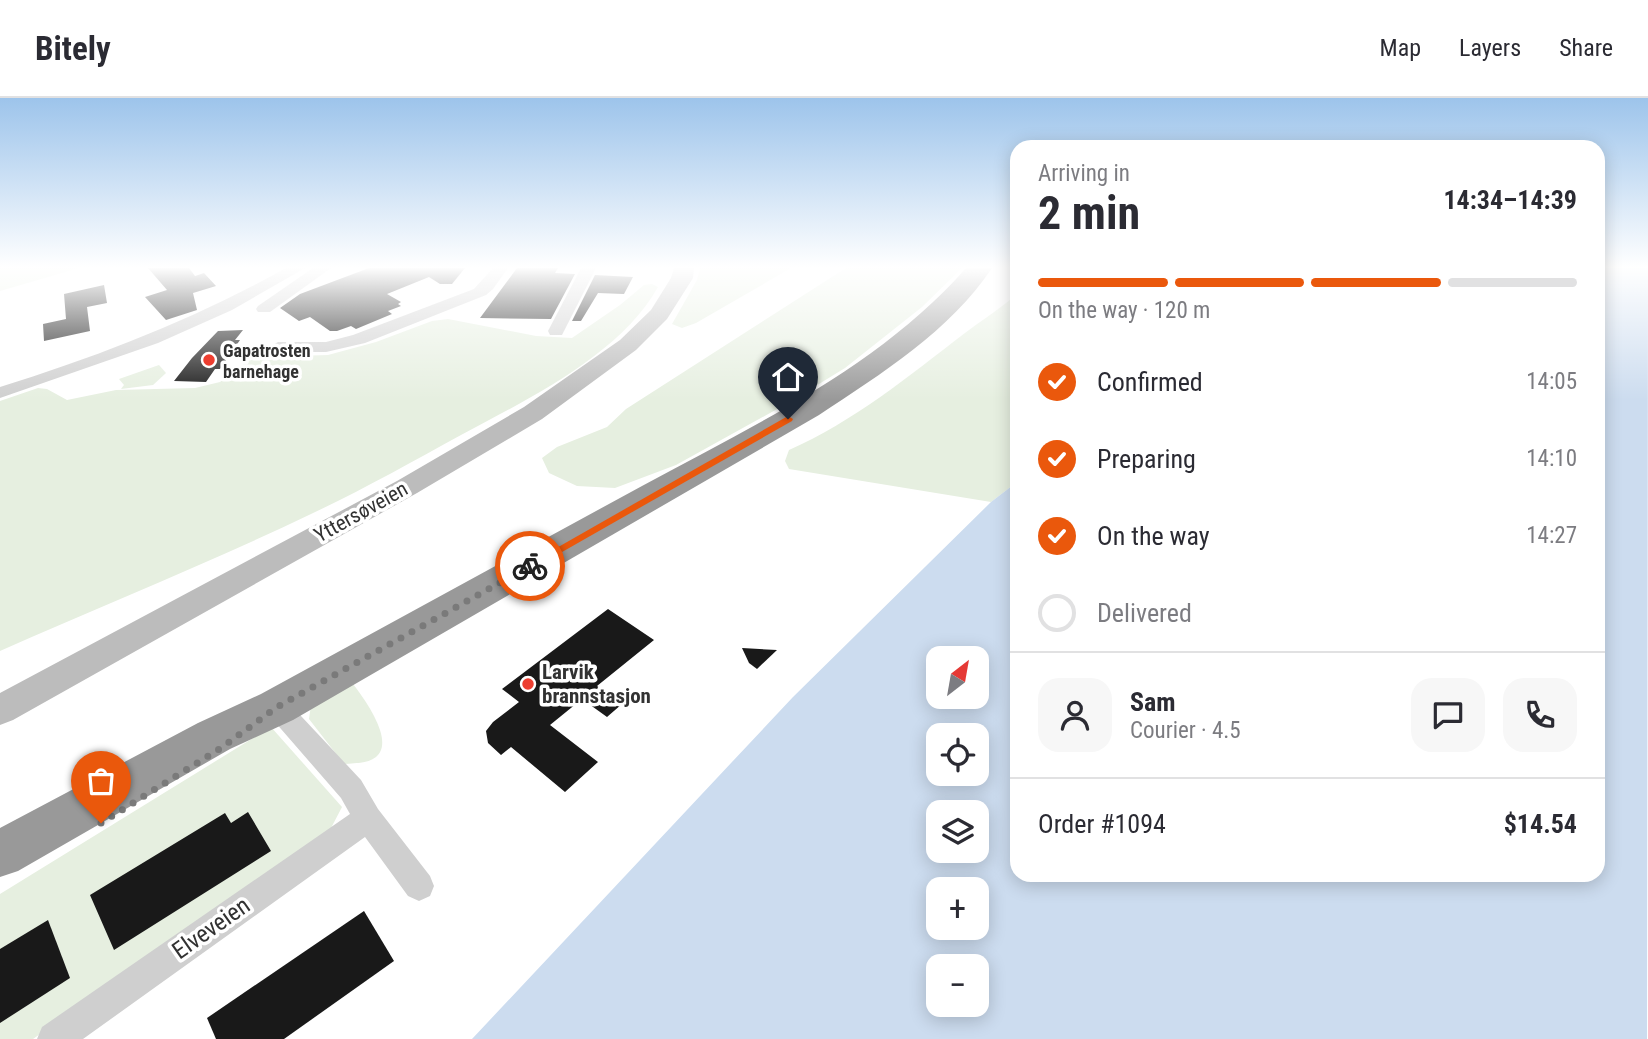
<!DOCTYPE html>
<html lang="en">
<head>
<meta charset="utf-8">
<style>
  body { margin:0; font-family:"Roboto Condensed",sans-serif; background:#f7f7f7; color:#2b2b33; height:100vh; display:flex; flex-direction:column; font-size:26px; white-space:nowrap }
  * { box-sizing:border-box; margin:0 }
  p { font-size:23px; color:#7c7c81 }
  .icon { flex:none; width:38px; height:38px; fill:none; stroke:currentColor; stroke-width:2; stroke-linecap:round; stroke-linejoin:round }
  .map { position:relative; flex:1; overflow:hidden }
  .panel { position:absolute; left:1010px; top:42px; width:595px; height:742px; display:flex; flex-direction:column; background:#fff; border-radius:21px; box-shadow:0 4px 18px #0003 }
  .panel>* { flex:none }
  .needle { width:46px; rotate:31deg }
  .fabs { position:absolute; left:926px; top:548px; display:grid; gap:14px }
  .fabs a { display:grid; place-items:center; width:63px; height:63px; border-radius:14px; background:#fff; box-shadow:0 4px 18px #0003; font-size:35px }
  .pin { position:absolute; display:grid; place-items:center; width:60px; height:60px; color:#fff; margin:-72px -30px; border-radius:50% 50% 50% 0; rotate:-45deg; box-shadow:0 0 7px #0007 }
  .pin .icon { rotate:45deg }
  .courier { position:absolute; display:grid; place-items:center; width:70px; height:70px; margin:-35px; border:5px solid #ea580c; border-radius:50%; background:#fff; color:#222; box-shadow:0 2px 9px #0007 }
  .summary em { font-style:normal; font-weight:700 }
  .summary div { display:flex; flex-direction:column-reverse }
  .summary { display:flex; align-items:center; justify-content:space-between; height:119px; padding:0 28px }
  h1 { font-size:46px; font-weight:700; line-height:52px }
  .bar { display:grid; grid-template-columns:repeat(4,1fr); gap:10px 7px; align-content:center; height:84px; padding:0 28px }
  .bar i { height:9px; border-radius:5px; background:#e1e1e2 }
  .bar .active { background:#ea580c }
  .bar p { grid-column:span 4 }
  .line { display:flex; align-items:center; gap:18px; padding:0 28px; border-top:2px solid #e1e1e2 }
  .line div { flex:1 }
  .round { display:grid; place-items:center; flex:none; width:74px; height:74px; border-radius:21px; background:#f7f7f7 }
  ol { padding:0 28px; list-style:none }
  li { display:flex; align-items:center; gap:21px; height:77px }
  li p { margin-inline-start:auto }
  li .icon { padding:7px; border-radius:50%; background:#ea580c; color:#fff; stroke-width:4 }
  li:last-child { color:#7c7c81 }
  li i { width:38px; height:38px; border:4px solid #e1e1e2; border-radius:50% }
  header { display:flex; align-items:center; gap:42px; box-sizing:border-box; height:98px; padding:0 35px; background:#fff; border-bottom:2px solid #e1e1e2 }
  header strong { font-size:33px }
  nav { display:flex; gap:38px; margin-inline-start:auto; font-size:24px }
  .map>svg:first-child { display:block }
</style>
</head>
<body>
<header>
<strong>Bitely</strong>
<nav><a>Map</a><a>Layers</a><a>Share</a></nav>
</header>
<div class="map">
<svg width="1648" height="941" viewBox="0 0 1648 941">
  <rect width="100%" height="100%" fill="#fff"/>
  <g fill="#e6efe0">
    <path d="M 0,170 L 79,170 L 0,193 Z"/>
    <path d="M 700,170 L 791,170 L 696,225 L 682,230 L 672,226 L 697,182 Z"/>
    <path d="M 846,170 L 962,170 L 922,209 L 845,270 L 788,305 L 676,367 L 615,390 L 577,388 L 549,375 L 542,360 L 557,349 L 607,329 L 626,311 Z"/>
    <path d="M 652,186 L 658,189 C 620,257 528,301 461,337 C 412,364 362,392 311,416 C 209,465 103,507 0,553 L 0,303 L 38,290 L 47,291 L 67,302 L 116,292 L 195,290 L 220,284 L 246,264 L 259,259 L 328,257 L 376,244 L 432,223 L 448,221 L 536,238 L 572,240 L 620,207 L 644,187 Z"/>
    <path d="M 1017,196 L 1017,384 L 991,404 L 789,371 L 785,363 L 789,352 C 853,324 909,278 965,235 C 982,222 1000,211 1017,196 Z"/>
    <path d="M 159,267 L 166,275 L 153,287 L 121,291 L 124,287 L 119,281 Z"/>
    <path d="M 350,582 C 361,596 397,643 376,659 C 367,666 354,665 344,666 L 309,621 L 311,607 Z"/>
    <path d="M 271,629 L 342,709 L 330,732 L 33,941 L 0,941 L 0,796 Z"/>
  </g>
  <path fill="#ccdcef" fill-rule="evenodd" d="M 1598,170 L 1648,170 L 1647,941 L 472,941 L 793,599 L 991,404 L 1017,384 L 1017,777 L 1598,777 ZM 938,560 L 976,560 L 976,598 L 938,598 ZM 938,637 L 976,637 L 976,676 L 938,676 ZM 938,714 L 976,714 L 976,752 L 938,752 ZM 938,791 L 976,791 L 976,830 L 938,830 ZM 938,868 L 976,868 L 976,906 L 938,906 Z"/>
  <g fill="#191919">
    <path d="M 148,170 L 189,170 L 195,178 L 204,175 L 216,188 L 193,195 L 197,212 L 166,222 L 145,199 L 167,192 Z"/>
    <path d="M 369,170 L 465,170 L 452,186 L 440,186 L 429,179 L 387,196 L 401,204 L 398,206 L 401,208 L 388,213 L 392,216 L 356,231 L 351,228 L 337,233 L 330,233 L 310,219 L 299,223 L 280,210 L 300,196 Z"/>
    <path d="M 517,170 L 558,170 L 555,175 L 575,176 L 551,221 L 480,220 Z"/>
    <path d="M 595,177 L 633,179 L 624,196 L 598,195 L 581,223 L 572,223 Z"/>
    <path d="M 104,187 L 107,205 L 87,209 L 90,233 L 44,243 L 43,226 L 66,221 L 64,196 Z"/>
    <path d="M 243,232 L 235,242 L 240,242 L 220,271 L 215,271 L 206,284 L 174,283 L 192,260 L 218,233 Z"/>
    <path d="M 608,511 L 654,542 L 597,588 L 622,606 L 607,619 L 582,601 L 550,627 L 598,664 L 565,694 L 511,649 L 501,657 L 488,645 L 486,633 L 493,624 L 519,604 L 502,591 Z"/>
    <path d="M 742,550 L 777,552 L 757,571 L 749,565 Z"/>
    <path d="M 248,714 L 271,753 L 114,852 L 90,797 L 225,715 L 231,725 Z"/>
    <path d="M 364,813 L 394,863 L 284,941 L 216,941 L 207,920 Z"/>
    <path d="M 48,822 L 70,880 L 0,925 L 0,851 Z"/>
  </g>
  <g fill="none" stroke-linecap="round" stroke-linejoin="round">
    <g fill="#cfcfcf" fill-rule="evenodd">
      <path d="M 286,170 L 305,170 L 232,212 L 158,245 L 0,300 L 0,289 C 99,258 195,221 286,170 Z"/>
      <path d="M 313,170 L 331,170 L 270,214 L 258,214 L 256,211 L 258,208 Z"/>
      <path d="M 493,170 L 508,170 L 493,191 L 486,197 L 365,245 L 326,254 L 278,254 L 269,249 L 278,244 L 326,244 L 353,237 L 474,191 Z"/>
      <path d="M 581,170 L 596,170 L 562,237 L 550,237 L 548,233 Z"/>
      <path d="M 277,598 L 286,602 L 361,682 L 378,711 L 430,778 L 434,788 L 430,798 L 419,803 L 408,798 L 365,739 L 83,941 L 37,941 L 42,929 L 350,716 L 341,700 L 268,616 L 264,609 L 268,602 Z"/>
    </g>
    <path fill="#bcbcbc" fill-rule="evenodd" d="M 674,170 L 694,170 L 693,180 L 667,221 L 636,252 L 542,321 L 417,395 L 13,622 L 0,627 L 0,595 L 397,383 L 524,309 L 620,242 L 651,212 L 671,180 Z"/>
    <path fill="#999" fill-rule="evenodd" d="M 966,170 L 992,170 C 950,233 881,276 819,317 L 293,622 L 230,651 L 18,773 L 0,779 L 0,730 L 198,625 L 261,596 C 388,527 515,457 642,388 C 756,326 879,269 966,170 Z"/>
  </g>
  <linearGradient id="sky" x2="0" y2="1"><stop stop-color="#9dc4eb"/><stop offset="0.56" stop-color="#fff"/><stop offset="1" stop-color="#fff" stop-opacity="0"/></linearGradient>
  <rect width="1648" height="302" fill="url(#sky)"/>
  <path fill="#ea580c" d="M 788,318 L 793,321 L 792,323 L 534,470 L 530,472 L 525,468 Z"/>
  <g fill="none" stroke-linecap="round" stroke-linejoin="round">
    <path stroke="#7a7a7a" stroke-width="7" stroke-dasharray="0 12.6" d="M 101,725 L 221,650 L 277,609 L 530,468"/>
  </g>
  <g fill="#ed3e30" stroke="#fff" stroke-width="2.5">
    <circle cx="209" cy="262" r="7"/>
    <circle cx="528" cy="586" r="7"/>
  </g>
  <g text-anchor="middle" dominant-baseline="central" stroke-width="7" stroke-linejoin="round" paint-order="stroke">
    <g font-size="18" font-weight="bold" fill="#323232" stroke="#fff" text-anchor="start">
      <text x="223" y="252">Gapatrosten<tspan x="223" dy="21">barnehage</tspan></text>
    </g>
    <g font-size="21" fill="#323232" stroke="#fff">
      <text transform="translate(361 414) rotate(-29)">Yttersøveien</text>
    </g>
    <g font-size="21" font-weight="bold" fill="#323232" stroke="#fff" text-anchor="start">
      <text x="542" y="574">Larvik<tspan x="542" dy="24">brannstasjon</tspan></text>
    </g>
    <g font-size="24" fill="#323232" stroke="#fff">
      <text transform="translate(211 830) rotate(-35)">Elveveien</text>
    </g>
  </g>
</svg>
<div class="fabs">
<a><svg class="needle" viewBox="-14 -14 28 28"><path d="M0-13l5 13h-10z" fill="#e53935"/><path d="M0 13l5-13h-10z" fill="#7c7c81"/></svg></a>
<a><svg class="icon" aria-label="locate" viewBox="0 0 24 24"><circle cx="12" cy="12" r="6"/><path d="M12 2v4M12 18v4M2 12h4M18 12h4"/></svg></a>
<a><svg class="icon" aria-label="layers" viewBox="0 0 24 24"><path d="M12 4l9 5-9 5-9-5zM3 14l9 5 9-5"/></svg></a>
<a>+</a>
<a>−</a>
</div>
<div class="pin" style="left:101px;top:725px;background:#ea580c"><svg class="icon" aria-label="bag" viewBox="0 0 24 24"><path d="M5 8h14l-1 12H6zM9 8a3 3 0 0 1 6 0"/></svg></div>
<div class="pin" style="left:788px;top:321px;background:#1f2937"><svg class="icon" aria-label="home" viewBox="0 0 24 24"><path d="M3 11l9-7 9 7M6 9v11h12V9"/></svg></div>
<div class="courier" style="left:530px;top:468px"><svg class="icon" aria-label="bike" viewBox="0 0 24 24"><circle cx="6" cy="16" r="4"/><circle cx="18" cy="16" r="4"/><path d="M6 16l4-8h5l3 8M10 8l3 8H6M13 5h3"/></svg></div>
<section class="panel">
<div class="summary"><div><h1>2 min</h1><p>Arriving in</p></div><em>14:34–14:39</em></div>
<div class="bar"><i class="active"></i><i class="active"></i><i class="active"></i><i></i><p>On the way · 120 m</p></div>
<ol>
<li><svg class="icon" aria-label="check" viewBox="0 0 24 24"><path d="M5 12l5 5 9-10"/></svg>Confirmed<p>14:05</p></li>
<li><svg class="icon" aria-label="check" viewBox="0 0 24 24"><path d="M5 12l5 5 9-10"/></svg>Preparing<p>14:10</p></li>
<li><svg class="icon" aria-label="check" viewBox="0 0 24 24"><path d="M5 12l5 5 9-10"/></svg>On the way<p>14:27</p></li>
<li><i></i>Delivered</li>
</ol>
<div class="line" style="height:126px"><a class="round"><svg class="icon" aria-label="person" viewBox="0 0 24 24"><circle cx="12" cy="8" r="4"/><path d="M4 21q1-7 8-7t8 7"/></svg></a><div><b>Sam</b><p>Courier · 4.5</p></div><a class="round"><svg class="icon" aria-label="chat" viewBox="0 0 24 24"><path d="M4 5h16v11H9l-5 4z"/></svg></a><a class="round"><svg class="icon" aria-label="phone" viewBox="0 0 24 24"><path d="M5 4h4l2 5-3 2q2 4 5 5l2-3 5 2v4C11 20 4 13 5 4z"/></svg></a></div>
<div class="line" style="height:91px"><div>Order #1094</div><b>$14.54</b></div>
</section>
</div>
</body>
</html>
